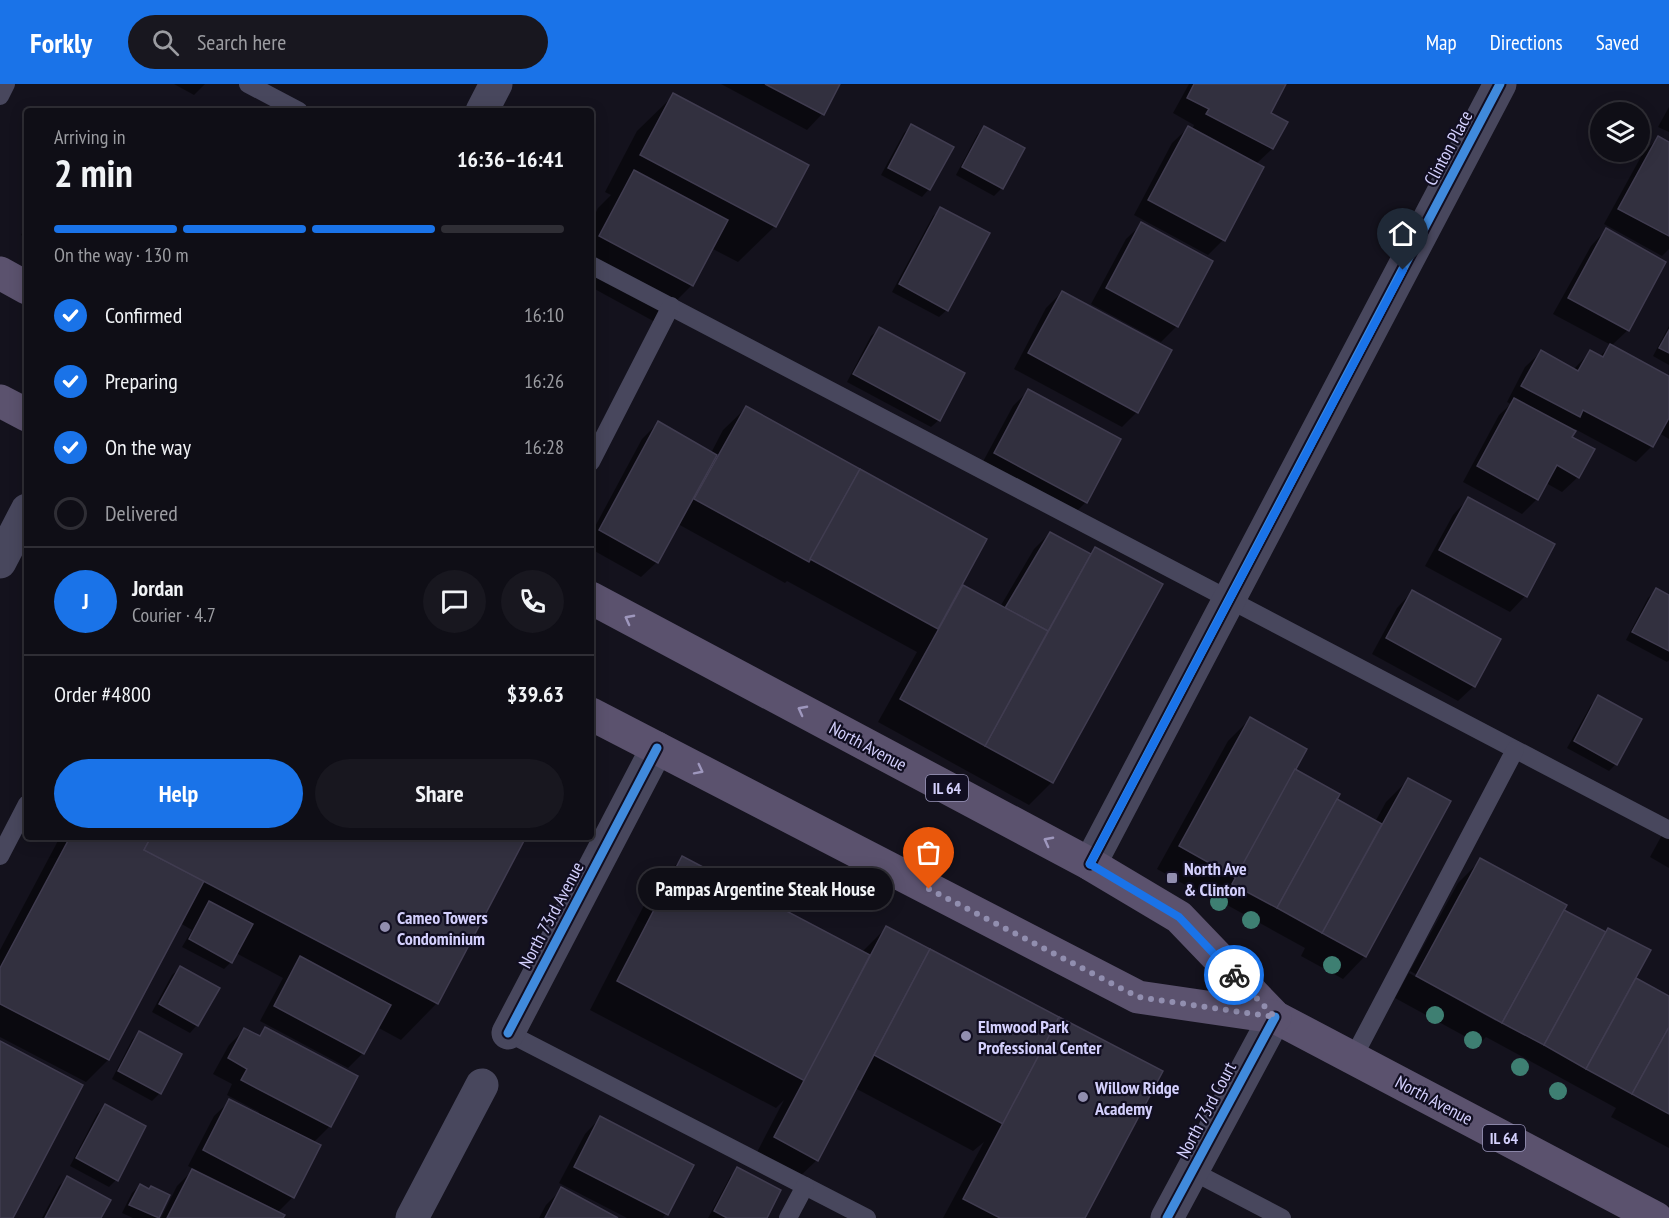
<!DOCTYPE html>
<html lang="en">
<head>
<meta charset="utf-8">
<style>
  body { margin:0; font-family:"PT Sans Narrow",sans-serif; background:#18171f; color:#f1f3f6; height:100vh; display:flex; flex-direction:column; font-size:22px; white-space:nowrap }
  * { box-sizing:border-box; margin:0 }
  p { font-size:20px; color:#9b9ca1 }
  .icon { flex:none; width:33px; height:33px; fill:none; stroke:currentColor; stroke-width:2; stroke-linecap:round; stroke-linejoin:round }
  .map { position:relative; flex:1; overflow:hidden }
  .details { position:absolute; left:24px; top:24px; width:570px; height:732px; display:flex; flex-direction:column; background:#0f0e16; border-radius:6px; box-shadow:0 3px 15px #0003,0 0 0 2px #2f2e35 }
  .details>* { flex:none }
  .tools { position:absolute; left:1590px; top:18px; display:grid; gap:12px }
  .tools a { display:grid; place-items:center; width:60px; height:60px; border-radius:50%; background:#0f0e16; box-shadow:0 3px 15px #0003,0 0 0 2px #2f2e35; font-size:30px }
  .pin { position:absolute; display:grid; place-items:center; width:51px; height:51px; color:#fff; margin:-62px -26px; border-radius:50% 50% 50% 0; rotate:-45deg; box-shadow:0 0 6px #0007 }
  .pin .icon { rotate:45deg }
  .courier { position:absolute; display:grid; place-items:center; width:60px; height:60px; margin:-30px; border:4px solid #1a73e8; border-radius:50%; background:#fff; color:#222; box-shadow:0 2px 8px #0007 }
  .bubble { position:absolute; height:42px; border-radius:21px; background:#0f0e16; box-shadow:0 3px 15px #0003,0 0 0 2px #2f2e35; font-size:20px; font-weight:700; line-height:42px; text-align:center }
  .head em { font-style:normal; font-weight:700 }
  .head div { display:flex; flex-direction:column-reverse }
  .head { display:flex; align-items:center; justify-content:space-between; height:102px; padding:0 30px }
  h1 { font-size:39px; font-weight:700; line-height:45px }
  .bar { display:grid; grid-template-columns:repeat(4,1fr); gap:9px 6px; align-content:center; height:72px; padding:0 30px }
  .bar i { height:8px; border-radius:4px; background:#2f2e35 }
  .bar .active { background:#1a73e8 }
  .bar p { grid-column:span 4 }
  .line { display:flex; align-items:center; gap:15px; padding:0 30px; border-top:2px solid #2f2e35 }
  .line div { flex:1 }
  .round { display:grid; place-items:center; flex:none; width:63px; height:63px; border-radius:32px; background:#18171f }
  ol { padding:0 30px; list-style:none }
  li { display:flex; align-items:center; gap:18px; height:66px }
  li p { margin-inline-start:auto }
  li .icon { padding:6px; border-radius:50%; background:#1a73e8; color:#fff; stroke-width:4 }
  li:last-child { color:#9b9ca1 }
  li i { width:33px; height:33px; border:3px solid #2f2e35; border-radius:50% }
  .button { display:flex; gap:12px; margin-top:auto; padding:12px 30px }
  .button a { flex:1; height:69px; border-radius:36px; background:#1a73e8; color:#fff; font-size:24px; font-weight:700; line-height:69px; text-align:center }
  .button a+a { background:#18171f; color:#f1f3f6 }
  header { display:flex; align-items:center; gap:36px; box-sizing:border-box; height:84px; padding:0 30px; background:#1a73e8; color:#fff }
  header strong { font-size:28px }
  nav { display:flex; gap:33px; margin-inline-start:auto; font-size:21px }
  .search { width:420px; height:54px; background:#18171f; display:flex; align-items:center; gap:15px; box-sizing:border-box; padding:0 21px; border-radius:33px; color:#9b9ca1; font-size:22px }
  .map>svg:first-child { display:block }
</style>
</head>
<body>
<header>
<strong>Forkly</strong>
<div class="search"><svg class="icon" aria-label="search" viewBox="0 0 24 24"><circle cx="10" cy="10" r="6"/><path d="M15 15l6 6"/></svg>Search here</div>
<nav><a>Map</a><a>Directions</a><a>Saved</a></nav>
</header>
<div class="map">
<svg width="1669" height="1134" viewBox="0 0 1669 1134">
  <rect width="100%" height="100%" fill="#14121d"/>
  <g fill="#0007" fill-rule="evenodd">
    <path d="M 174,0 L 205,0 L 194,11 Z"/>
    <path d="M 721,0 L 839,0 L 822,30 L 807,46 Z"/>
    <path d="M 1189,0 L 1285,0 L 1269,29 L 1286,38 L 1272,65 L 1256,80 L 1223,156 L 1208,171 L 1134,131 L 1172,59 L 1188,44 L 1192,46 L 1194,41 L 1173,29 Z"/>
    <path d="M 674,11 L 775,142 L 738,178 L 711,164 L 692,201 L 655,238 L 591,203 L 591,138 L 598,124 L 611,111 L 605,108 L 637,47 Z"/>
    <path d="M 1669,23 L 1669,48 L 1658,43 Z"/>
    <path d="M 911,42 L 929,105 L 922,113 L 881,91 L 904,49 Z"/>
    <path d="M 985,43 L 1002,104 L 994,112 L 956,91 L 977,51 Z"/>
    <path d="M 1658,54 L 1669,59 L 1669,165 L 1662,172 L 1604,140 L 1643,69 Z"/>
    <path d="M 941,125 L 947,226 L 939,233 L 892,208 L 933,132 Z"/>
    <path d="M 27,140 L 27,154 L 21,151 Z"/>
    <path d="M 1142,140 L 1211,177 L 1176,243 L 1161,258 L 1091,220 L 1126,155 Z"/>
    <path d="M 1606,146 L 1628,246 L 1611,262 L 1669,294 L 1669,355 L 1659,349 L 1652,362 L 1636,378 L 1575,345 L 1570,354 L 1578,393 L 1562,408 L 1546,399 L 1537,415 L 1522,430 L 1463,398 L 1499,331 L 1511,320 L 1507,318 L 1525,283 L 1541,268 L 1573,286 L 1590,268 L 1599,273 L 1611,261 L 1553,230 L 1591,162 Z"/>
    <path d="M 1062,208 L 1137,328 L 1122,343 L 1014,285 L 1046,224 Z"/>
    <path d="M 1669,242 L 1669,281 L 1653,272 Z"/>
    <path d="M 879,245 L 939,336 L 931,343 L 847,298 L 871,252 Z"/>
    <path d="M 1028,307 L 1086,418 L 1070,434 L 979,385 L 1013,322 Z"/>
    <path d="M 746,324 L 961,501 L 1000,523 L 1034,465 L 1050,449 L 1089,471 L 1095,464 L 1161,500 L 1052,698 L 1029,721 L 878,638 L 917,568 L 787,497 L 785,499 L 678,440 L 657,478 L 641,493 L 591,465 L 591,450 L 642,355 L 658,339 L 711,369 L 723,346 Z"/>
    <path d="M 1468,415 L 1553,461 L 1525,512 L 1510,528 L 1425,482 L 1453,431 Z"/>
    <path d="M 1656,506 L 1669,513 L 1669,576 L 1667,578 L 1626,556 L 1648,514 Z"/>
    <path d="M 1412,508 L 1474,602 L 1458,617 L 1372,570 L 1397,524 Z"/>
    <path d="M 1599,613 L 1616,680 L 1609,687 L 1567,664 L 1591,621 Z"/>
    <path d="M 1250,635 L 1293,686 L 1335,716 L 1375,738 L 1386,718 L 1408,696 L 1365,872 L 1343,895 L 1301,872 L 1305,864 L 1218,816 L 1223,804 L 1212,816 L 1157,785 L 1228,657 Z"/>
    <path d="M 1669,738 L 1669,784 L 1650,773 Z"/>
    <path d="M 60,753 L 525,753 L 437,919 L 401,956 L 377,943 L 363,969 L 348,984 L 260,937 L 283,894 L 236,869 L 231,878 L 224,885 L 182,863 L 192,846 L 180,839 L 108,976 L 86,998 L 0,953 L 0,866 Z"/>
    <path d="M 683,774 L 862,868 L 886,844 L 1084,1134 L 943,1134 L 984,1058 L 973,1067 L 855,1004 L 817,1076 L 794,1098 L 753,1076 L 784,1016 L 776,1024 L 590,926 L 654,802 Z"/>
    <path d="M 1481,776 L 1562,826 L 1634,895 L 1669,914 L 1669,1064 L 1611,1033 L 1616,1024 L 1486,953 L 1479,960 L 1395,914 L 1458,799 ZM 1410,887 L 1496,933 L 1496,937 L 1409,889 Z"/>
    <path d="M 180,884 L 197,941 L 190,949 L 152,928 L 172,891 Z"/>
    <path d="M 266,945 L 330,1042 L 313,1059 L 293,1113 L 277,1129 L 282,1134 L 161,1134 L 177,1102 L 194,1085 L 188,1082 L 214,1032 L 230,1017 L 258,1031 L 259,1028 L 227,1011 L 232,1000 L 213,990 L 229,961 L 244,946 L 258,953 Z"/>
    <path d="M 140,948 L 160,1009 L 152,1017 L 112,995 L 132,956 Z"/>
    <path d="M 105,1022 L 116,1096 L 109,1103 L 70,1082 L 97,1030 Z"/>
    <path d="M 600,1034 L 692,1082 L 663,1134 L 627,1134 L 559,1099 L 585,1050 Z"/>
    <path d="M 737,1085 L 765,1134 L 708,1134 L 730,1093 Z"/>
    <path d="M 67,1094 L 99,1134 L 42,1134 L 59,1102 Z"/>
    <path d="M 140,1101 L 168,1112 L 157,1134 L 133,1134 L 122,1129 L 132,1109 Z"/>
    <path d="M 562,1105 L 615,1134 L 539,1134 L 546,1121 Z"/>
  </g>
  <g fill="#32303f" stroke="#403c50" stroke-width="1.5">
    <path d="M 765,0 L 840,0 L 824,31 Z"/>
    <path d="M 1194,0 L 1286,0 L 1271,29 L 1288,38 L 1273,65 L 1206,30 L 1209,25 L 1187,14 Z"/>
    <path d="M 673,9 L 809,81 L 776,143 L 640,71 Z"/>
    <path d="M 911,40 L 954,63 L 930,106 L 888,84 Z"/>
    <path d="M 984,42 L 1025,64 L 1003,105 L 962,83 Z"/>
    <path d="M 1188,42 L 1264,83 L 1225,157 L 1148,116 Z"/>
    <path d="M 1658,52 L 1669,58 L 1669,152 L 1618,125 Z"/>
    <path d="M 634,86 L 728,136 L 693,202 L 599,152 Z"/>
    <path d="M 940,123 L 990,149 L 948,227 L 899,200 Z"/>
    <path d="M 1141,138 L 1213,177 L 1178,243 L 1106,204 Z"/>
    <path d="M 1606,144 L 1666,178 L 1629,247 L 1568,214 Z"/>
    <path d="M 1062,207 L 1172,266 L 1138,329 L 1028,269 Z"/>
    <path d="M 879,243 L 965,289 L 940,337 L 853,290 Z"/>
    <path d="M 1669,246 L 1669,269 L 1659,264 Z"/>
    <path d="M 1610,260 L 1669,292 L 1669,334 L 1653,363 L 1583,326 L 1580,333 L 1521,302 L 1541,266 L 1578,287 L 1590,266 L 1603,273 Z"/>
    <path d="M 1028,305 L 1121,355 L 1087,419 L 994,369 Z"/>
    <path d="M 1514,314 L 1576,347 L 1572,353 L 1595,365 L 1579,394 L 1557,381 L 1538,416 L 1477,382 Z"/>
    <path d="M 746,322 L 860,385 L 809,478 L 694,415 Z"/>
    <path d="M 658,337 L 717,371 L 658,479 L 599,446 Z"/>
    <path d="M 860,385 L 987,455 L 938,545 L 810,475 Z"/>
    <path d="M 1468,413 L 1555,460 L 1527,513 L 1439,466 Z"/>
    <path d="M 1050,448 L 1091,470 L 1048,547 L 1005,524 Z"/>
    <path d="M 1095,463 L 1163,500 L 1053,699 L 985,662 Z"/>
    <path d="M 963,501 L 1048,547 L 985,662 L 900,615 Z"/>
    <path d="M 1656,504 L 1669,511 L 1669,567 L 1632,548 Z"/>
    <path d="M 1412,506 L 1501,555 L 1475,603 L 1386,554 Z"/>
    <path d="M 1598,611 L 1642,635 L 1617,681 L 1574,657 Z"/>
    <path d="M 1250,633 L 1307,665 L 1236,794 L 1179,762 Z"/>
    <path d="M 1295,685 L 1340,710 L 1277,824 L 1232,800 Z"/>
    <path d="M 1408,694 L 1451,717 L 1366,873 L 1322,849 Z"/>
    <path d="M 1337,715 L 1382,740 L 1322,849 L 1277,824 Z"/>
    <path d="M 70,753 L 151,753 L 144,766 L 204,797 L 109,976 L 0,920 L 0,884 Z"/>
    <path d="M 151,753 L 526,753 L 438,920 L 144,766 Z"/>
    <path d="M 682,772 L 870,871 L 805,997 L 617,897 Z"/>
    <path d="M 1480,774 L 1567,821 L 1502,939 L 1416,892 Z"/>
    <path d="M 209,817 L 253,840 L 232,879 L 189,855 Z"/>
    <path d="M 1564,826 L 1606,848 L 1544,961 L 1502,939 Z"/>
    <path d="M 886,842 L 930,865 L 818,1077 L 774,1053 Z"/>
    <path d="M 1608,844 L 1651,866 L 1586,985 L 1544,961 Z"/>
    <path d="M 930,865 L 1059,933 L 1003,1040 L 874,971 Z"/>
    <path d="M 300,872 L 391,921 L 364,970 L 274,922 Z"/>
    <path d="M 180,882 L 220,904 L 198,942 L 159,920 Z"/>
    <path d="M 1636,894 L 1669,912 L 1669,943 L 1632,1010 L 1586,985 Z"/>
    <path d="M 1059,933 L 1163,987 L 1085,1134 L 1000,1134 L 963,1115 Z"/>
    <path d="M 265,943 L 358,992 L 331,1043 L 241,996 L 247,985 L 228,974 L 244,944 L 260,952 Z"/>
    <path d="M 1669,943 L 1669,1030 L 1632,1010 Z"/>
    <path d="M 139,947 L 182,970 L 161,1010 L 118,987 Z"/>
    <path d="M 0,957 L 83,1001 L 13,1134 L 0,1134 Z"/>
    <path d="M 229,1015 L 321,1061 L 294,1114 L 203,1066 Z"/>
    <path d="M 105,1020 L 146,1042 L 118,1097 L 76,1074 Z"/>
    <path d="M 600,1032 L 694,1081 L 668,1131 L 574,1083 Z"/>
    <path d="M 737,1083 L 781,1106 L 767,1134 L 727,1134 L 714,1127 Z"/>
    <path d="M 192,1085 L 285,1131 L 283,1134 L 167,1134 Z"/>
    <path d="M 67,1092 L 111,1116 L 101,1134 L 45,1134 Z"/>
    <path d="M 140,1100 L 149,1105 L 151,1102 L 170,1111 L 159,1134 L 129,1121 Z"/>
    <path d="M 561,1103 L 618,1134 L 545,1134 Z"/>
  </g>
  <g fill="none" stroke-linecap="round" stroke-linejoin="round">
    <g stroke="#48475d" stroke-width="18">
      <path d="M 248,0 L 299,27"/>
      <path d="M 0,12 L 6,0"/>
      <path d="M 591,181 L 1669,746"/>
      <path d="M 591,378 L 671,222"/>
      <path d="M 0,772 L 27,720"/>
      <path d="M 508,949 L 867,1134"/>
      <path d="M 1353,974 L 1515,666"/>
      <path d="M 1192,1087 L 1282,1134"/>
      <path d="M 788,1134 L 805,1102"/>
    </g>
    <g stroke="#48475d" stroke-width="33">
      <path d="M 482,27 L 496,0"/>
      <path d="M 0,478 L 27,426"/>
      <path d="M 1090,780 L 1500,0"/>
      <path d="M 508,949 L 657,664"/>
      <path d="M 412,1134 L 482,1001"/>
      <path d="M 1167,1134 L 1275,933"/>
    </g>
    <g stroke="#5b526e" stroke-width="33">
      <path d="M 0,189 L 27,204"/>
      <path d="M 0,317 L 27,331"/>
      <path d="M 591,514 L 1090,780 L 1179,833 L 1275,933 L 1656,1134"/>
      <path d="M 591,630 L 1138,913 L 1275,933"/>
    </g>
    <defs>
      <g id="cycleway">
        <path d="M 1090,780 L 1500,0"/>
        <path d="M 508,949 L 657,664"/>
        <path d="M 1167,1134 L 1275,933"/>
      </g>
    </defs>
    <use href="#cycleway" stroke="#110e21" stroke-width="13"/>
    <use href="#cycleway" stroke="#408adc" stroke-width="9"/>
  </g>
  <g fill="#3e7f72">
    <circle cx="1219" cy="818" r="9"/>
    <circle cx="1251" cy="836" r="9"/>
    <circle cx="1332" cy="881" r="9"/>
    <circle cx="1435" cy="931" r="9"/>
    <circle cx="1473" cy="956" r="9"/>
    <circle cx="1520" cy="983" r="9"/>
    <circle cx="1558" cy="1007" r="9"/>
  </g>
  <defs><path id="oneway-chevron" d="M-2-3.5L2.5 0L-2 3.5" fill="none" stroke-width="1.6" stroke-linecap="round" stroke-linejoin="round" transform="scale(1.5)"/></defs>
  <g stroke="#9e97bd">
    <use href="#oneway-chevron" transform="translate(629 535) rotate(-152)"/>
    <use href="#oneway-chevron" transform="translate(802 626) rotate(-152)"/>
    <use href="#oneway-chevron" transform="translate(699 686) rotate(27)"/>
    <use href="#oneway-chevron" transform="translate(1048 757) rotate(-152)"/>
  </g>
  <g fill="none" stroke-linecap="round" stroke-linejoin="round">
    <path stroke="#918eaf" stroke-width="6" stroke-dasharray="0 10.8" d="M 929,805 L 1138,913 L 1275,933 L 1234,891"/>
    <path stroke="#1a73e8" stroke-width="8" d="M 1234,891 L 1179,833 L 1090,780 L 1403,186"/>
  </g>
  <g fill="#918eaf" stroke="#110e21" stroke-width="2">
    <rect x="1166" y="788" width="12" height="12" rx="3"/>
    <circle cx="385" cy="843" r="6"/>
    <circle cx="966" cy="952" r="6"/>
    <circle cx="1083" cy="1013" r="6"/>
  </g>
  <g text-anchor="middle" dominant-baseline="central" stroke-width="4.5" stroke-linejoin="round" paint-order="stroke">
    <g fill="#110e21" stroke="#9a96bb" stroke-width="1.5">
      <rect x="926" y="691" width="42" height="26" rx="4.5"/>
      <rect x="1483" y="1041" width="42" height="26" rx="4.5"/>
    </g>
    <g font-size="16" font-weight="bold" fill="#d4d0fd">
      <text x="947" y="704">IL 64</text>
      <text x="1504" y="1054">IL 64</text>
    </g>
    <g font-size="18" fill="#d4d0fd" stroke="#110e21">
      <text transform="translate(1448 64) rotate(-62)">Clinton Place</text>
      <text transform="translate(868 662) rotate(28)">North Avenue</text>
      <text transform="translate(551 831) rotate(-62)">North 73rd Avenue</text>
      <text transform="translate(1434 1016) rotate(28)">North Avenue</text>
      <text transform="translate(1206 1026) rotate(-62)">North 73rd Court</text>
    </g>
    <g font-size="18" font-weight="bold" fill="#d4d0fd" stroke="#110e21" text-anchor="start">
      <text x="1184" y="784">North Ave<tspan x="1184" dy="21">&amp; Clinton</tspan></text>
      <text x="397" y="833">Cameo Towers<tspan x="397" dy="21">Condominium</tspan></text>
      <text x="978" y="942">Elmwood Park<tspan x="978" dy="21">Professional Center</tspan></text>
      <text x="1095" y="1003">Willow Ridge<tspan x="1095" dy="21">Academy</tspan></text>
    </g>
  </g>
</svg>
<div class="tools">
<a><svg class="icon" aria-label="layers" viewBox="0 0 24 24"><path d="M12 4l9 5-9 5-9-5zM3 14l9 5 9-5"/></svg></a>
</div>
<div class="pin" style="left:929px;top:805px;background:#ea580c"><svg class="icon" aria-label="bag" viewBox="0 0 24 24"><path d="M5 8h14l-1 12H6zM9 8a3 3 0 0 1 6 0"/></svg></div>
<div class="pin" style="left:1403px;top:186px;background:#1f2937"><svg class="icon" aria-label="home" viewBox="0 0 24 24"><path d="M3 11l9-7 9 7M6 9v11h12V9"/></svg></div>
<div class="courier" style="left:1234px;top:891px"><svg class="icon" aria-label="bike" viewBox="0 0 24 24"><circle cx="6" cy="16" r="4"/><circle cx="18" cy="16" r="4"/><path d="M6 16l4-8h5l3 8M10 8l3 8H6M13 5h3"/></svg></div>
<div class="bubble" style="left:638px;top:784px;width:255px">Pampas Argentine Steak House</div>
<section class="details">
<div class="head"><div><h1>2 min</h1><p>Arriving in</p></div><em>16:36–16:41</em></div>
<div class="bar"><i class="active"></i><i class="active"></i><i class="active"></i><i></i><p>On the way · 130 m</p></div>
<ol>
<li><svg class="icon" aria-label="check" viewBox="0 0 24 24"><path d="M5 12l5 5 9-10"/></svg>Confirmed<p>16:10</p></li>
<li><svg class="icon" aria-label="check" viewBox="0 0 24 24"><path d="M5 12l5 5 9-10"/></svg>Preparing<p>16:26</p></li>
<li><svg class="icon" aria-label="check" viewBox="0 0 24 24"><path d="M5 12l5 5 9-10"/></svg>On the way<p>16:28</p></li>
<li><i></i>Delivered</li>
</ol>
<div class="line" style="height:108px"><b class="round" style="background:#1a73e8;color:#fff">J</b><div><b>Jordan</b><p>Courier · 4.7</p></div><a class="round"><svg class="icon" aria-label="chat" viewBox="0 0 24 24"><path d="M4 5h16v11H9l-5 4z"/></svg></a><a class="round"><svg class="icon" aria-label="phone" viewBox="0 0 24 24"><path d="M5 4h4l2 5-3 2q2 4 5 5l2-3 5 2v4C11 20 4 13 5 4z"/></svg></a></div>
<div class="line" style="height:78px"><div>Order #4800</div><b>$39.63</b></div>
<div class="button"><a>Help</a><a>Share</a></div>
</section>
</div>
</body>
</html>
